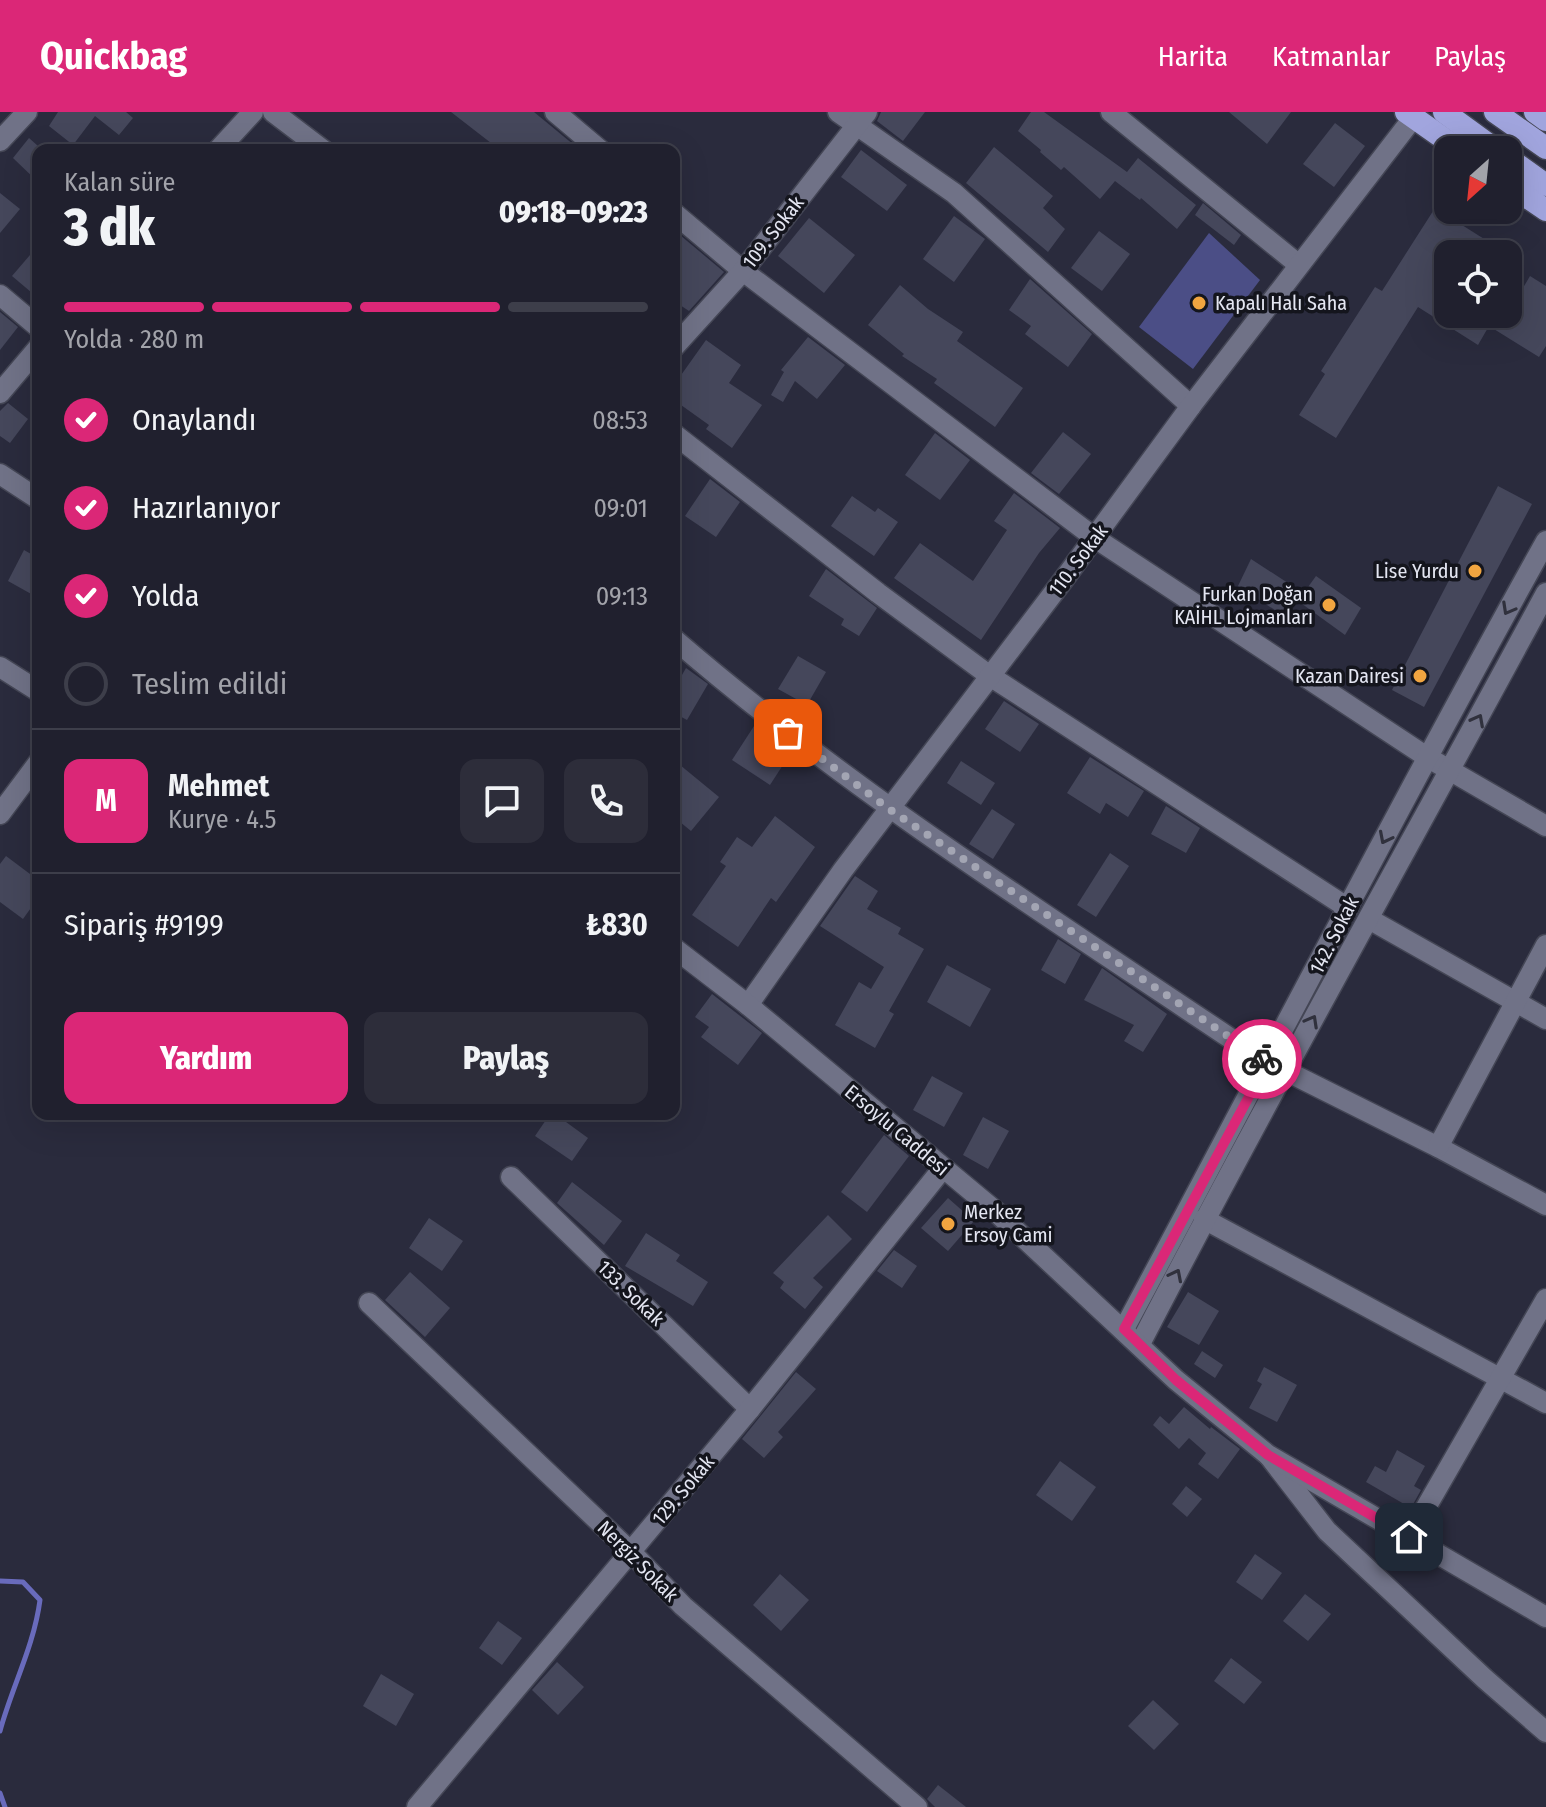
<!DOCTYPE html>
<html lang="tr">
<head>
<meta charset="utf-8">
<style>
  body { margin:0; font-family:"Fira Sans Condensed",sans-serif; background:#2d2d3a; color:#f1f3f6; height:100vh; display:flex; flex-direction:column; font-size:30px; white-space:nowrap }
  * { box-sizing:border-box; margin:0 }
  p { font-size:26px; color:#a2a3aa }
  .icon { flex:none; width:44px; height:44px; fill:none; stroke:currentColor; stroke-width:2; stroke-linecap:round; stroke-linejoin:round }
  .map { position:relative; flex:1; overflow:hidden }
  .details { position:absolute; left:32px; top:32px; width:648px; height:976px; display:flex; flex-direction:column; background:#20202e; border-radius:16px; box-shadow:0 8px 32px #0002,0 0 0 2px #3d3e4a }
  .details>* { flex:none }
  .needle { width:52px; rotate:207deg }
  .tools { position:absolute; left:1434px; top:24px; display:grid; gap:16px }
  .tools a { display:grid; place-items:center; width:88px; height:88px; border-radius:16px; background:#20202e; box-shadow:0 8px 32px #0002,0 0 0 2px #3d3e4a; font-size:40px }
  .pin { position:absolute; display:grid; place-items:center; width:68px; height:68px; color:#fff; margin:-34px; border-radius:16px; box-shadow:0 4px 12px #0006 }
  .courier { position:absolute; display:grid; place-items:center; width:80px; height:80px; margin:-40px; border:6px solid #db2777; border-radius:50%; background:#fff; color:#222; box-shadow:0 2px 10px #0007 }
  .head em { font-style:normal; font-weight:800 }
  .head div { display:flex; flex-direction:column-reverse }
  .head { display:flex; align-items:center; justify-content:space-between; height:136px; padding:0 32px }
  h1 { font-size:52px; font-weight:800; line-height:60px }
  .bar { display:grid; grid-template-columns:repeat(4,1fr); gap:12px 8px; align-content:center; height:96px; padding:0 32px }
  .bar i { height:10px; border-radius:6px; background:#3d3e4a }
  .bar .current { background:#db2777 }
  .bar p { grid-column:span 4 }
  .line { display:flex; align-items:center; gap:20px; padding:0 32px; border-top:2px solid #3d3e4a }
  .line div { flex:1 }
  .round { display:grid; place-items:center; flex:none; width:84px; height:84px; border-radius:16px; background:#2d2d3a }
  ol { padding:0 32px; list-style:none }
  li { display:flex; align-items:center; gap:24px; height:88px }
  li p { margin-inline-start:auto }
  li .icon { padding:8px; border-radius:50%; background:#db2777; color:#fff; stroke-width:4 }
  li:last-child { color:#a2a3aa }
  li i { width:44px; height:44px; border:4px solid #3d3e4a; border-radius:50% }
  .cta { display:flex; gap:16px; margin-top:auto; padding:16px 32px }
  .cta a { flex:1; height:92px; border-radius:16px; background:#db2777; color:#fff; font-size:32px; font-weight:800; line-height:92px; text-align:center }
  .cta a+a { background:#2d2d3a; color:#f1f3f6 }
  header { display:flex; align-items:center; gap:48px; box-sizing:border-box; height:112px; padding:0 40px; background:#db2777; color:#fff }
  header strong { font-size:38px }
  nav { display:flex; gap:44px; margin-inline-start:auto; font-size:28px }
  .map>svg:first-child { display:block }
</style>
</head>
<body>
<header>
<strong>Quickbag</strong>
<nav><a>Harita</a><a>Katmanlar</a><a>Paylaş</a></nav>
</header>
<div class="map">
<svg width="1546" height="1695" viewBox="0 0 1546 1695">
  <rect width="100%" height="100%" fill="#2a2b3d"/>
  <path fill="#4b4e86" d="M 1209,121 L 1260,168 L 1193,257 L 1139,215 Z"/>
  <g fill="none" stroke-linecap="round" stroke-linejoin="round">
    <g stroke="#696bbc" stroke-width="5">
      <path d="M 0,1469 L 23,1470 L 40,1488 C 34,1534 12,1575 0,1619"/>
      <path d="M 0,1681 L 5,1695"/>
    </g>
  </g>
  <g fill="#45475b">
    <path d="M 58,0 L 126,0 L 133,6 L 119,23 L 95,4 L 73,33 L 49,14 Z"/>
    <path d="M 451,0 L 534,0 L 580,38 L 500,38 Z"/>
    <path d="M 881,0 L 925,0 L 903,29 L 877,9 Z"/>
    <path d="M 1031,0 L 1044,0 L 1127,60 L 1138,46 L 1196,93 L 1177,117 L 1141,86 L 1140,88 L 1115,69 L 1100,87 L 1064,55 L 1061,58 L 1040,40 L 1041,38 L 1018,19 Z"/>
    <path d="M 1229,0 L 1291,0 L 1267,32 Z"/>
    <path d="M 1335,11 L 1365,34 L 1334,75 L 1303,52 Z"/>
    <path d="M 29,26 L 38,34 L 38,70 L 13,46 Z"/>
    <path d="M 994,35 L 1053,84 L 1043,96 L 1065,117 L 1048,140 L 966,71 Z"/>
    <path d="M 861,38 L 907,73 L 887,99 L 841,65 Z"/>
    <path d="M 0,81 L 20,97 L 0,121 Z"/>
    <path d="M 1203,91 L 1241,123 L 1234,133 L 1195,103 Z"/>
    <path d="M 1435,96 L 1508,142 L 1448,142 L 1448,202 L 1508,202 L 1508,181 L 1517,186 L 1530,164 L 1546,174 L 1546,234 L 1539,245 L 1489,214 L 1478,233 L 1418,195 L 1336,326 L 1299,303 L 1325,262 L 1321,259 L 1375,175 L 1382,179 Z"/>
    <path d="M 954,104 L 985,127 L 954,170 L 923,147 Z"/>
    <path d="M 809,106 L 855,143 L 824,181 L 778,144 Z"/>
    <path d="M 674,118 L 724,160 L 689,199 L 674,189 Z"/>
    <path d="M 1099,119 L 1130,142 L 1102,179 L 1071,156 Z"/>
    <path d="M 30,143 L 38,150 L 38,186 L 12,164 Z"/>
    <path d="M 1030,167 L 1092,222 L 1068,255 L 1025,222 L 1031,214 L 1009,198 Z"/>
    <path d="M 900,173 L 928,197 L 963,220 L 957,229 L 1023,276 L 995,315 L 934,271 L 937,267 L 902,244 L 904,242 L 868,213 Z"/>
    <path d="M 0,200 L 18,215 L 0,238 Z"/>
    <path d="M 808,225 L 845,253 L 817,287 L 795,269 L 783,290 L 771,283 L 784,260 L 781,258 Z"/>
    <path d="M 706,228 L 741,253 L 729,271 L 762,293 L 732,336 L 706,317 L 709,313 L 674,288 L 674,273 Z"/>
    <path d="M 8,291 L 28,307 L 10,331 L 0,324 L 0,299 Z"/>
    <path d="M 1063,320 L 1091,342 L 1059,382 L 1031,361 Z"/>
    <path d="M 935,321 L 970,348 L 940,388 L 905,363 Z"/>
    <path d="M 710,367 L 740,390 L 716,425 L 685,404 Z"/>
    <path d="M 1498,374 L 1532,392 L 1424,595 L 1392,578 Z"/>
    <path d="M 1014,381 L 1060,416 L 1039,441 L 981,528 L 894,466 L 920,431 L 973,469 L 1007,418 L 994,409 Z"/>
    <path d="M 852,384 L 875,400 L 878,396 L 898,410 L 874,444 L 831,414 Z"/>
    <path d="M 24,438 L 38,446 L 38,474 L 33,483 L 8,469 Z"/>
    <path d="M 1251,447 L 1294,475 L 1281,502 L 1238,474 Z"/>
    <path d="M 826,457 L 877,496 L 859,524 L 841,513 L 844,507 L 809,484 Z"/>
    <path d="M 1316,464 L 1361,496 L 1345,523 L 1298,489 Z"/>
    <path d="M 798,544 L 826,560 L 807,593 L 778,577 Z"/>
    <path d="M 686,556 L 708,572 L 687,608 L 674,601 L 674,577 Z"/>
    <path d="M 1004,589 L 1039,612 L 1020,640 L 985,617 Z"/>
    <path d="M 756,611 L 792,639 L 770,673 L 732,648 Z"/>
    <path d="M 1090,645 L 1144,679 L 1128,705 L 1106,691 L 1100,702 L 1067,681 Z"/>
    <path d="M 961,649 L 995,671 L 981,693 L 947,671 Z"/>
    <path d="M 680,653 L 719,685 L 691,719 L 674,705 L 674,661 Z"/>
    <path d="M 1166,694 L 1200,716 L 1186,741 L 1151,722 Z"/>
    <path d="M 992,697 L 1015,712 L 993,747 L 969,732 Z"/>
    <path d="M 775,704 L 815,735 L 776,790 L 771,786 L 738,835 L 692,803 L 726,754 L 720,750 L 737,725 L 752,735 Z"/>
    <path d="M 1110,741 L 1129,754 L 1096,805 L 1077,793 Z"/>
    <path d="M 6,744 L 38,768 L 38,786 L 23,807 L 0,790 L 0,752 Z"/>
    <path d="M 855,764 L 878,779 L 867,797 L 901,816 L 898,822 L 924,837 L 889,899 L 894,902 L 875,936 L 835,913 L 859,870 L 871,877 L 884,855 L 820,814 Z"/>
    <path d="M 1058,827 L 1081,842 L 1065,872 L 1041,858 Z"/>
    <path d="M 947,853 L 991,877 L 970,915 L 927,890 Z"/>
    <path d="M 1102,856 L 1167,902 L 1143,940 L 1124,929 L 1134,913 L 1084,888 Z"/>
    <path d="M 712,882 L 762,921 L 738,953 L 701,925 L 709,915 L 695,905 Z"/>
    <path d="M 932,964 L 963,981 L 944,1015 L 913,998 Z"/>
    <path d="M 550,1002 L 555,1002 L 588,1026 L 572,1049 L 535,1024 Z"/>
    <path d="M 983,1005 L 1009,1019 L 988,1057 L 963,1043 Z"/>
    <path d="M 884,1023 L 909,1044 L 867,1100 L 841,1080 Z"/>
    <path d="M 572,1070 L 622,1109 L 604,1133 L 557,1091 Z"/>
    <path d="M 948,1086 L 974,1109 L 948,1139 L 921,1116 Z"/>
    <path d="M 828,1103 L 852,1127 L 813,1166 L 823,1175 L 805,1197 L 780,1176 L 784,1170 L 773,1161 Z"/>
    <path d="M 429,1106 L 463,1129 L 442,1159 L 409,1136 Z"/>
    <path d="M 646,1121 L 680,1143 L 676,1149 L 708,1170 L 693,1194 L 625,1154 Z"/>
    <path d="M 894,1138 L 917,1154 L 902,1176 L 877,1159 Z"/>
    <path d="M 410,1160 L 450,1196 L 425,1225 L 385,1188 Z"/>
    <path d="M 1188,1180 L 1219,1199 L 1199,1233 L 1167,1215 Z"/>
    <path d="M 1202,1239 L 1223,1253 L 1215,1266 L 1194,1252 Z"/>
    <path d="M 1264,1255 L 1297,1273 L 1277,1310 L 1249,1296 L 1262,1272 L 1257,1269 Z"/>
    <path d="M 796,1260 L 816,1277 L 778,1320 L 783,1325 L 764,1346 L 742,1327 Z"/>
    <path d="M 1184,1295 L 1210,1317 L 1211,1315 L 1240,1337 L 1218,1367 L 1198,1352 L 1206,1341 L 1189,1326 L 1179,1337 L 1153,1313 L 1160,1304 L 1169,1312 Z"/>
    <path d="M 1397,1338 L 1425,1354 L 1414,1374 L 1421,1378 L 1411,1396 L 1366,1370 L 1375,1354 L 1386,1360 Z"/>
    <path d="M 1060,1349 L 1096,1375 L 1072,1409 L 1036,1383 Z"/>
    <path d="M 1186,1374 L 1202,1387 L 1187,1405 L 1172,1392 Z"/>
    <path d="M 1255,1442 L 1282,1461 L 1262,1488 L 1236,1470 Z"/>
    <path d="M 780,1462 L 809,1488 L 781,1519 L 753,1493 Z"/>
    <path d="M 1305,1482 L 1331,1502 L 1308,1529 L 1283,1509 Z"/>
    <path d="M 498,1509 L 522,1526 L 502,1553 L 479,1536 Z"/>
    <path d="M 1231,1546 L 1262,1570 L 1244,1592 L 1214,1569 Z"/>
    <path d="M 557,1550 L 584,1575 L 558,1603 L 532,1578 Z"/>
    <path d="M 381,1562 L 414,1582 L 396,1614 L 363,1594 Z"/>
    <path d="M 1153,1588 L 1179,1612 L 1154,1638 L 1128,1614 Z"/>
    <path d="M 938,1673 L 966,1695 L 935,1695 L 927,1687 Z"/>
  </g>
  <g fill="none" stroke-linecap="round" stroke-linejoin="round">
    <defs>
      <g id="minor">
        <path d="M 273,0 L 323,38"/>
        <path d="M 555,0 L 600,38"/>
        <path d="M 838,0 L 954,81 L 1191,294"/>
        <path d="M 1111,0 L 1299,153"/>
        <path d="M 0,29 L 27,0"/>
        <path d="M 218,38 L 253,0"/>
        <path d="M 674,101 L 743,159 L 1095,426 L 1427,645 L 1546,714"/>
        <path d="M 0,183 L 38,215"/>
        <path d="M 674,235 L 743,159 L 867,0"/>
        <path d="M 0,281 L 38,236"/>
        <path d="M 674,322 L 878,481 L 990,564 L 1348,796"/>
        <path d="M 674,527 C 858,686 1066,815 1267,951"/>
        <path d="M 0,555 L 38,579"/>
        <path d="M 0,702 L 38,651"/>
        <path d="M 1369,807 L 1546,907"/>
        <path d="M 748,893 L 843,758 L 1064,467 L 1191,294 L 1413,6"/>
        <path d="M 1284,958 L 1438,1035 L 1546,1093"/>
        <path d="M 1438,1035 L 1546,833"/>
        <path d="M 511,1065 L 750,1297"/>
        <path d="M 1204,1107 L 1546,1291"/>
        <path d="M 369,1191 L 632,1441 L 683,1494 L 917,1695"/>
        <path d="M 1124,1217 C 1265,954 1401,689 1546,429"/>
        <path d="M 1140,1232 C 1271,979 1411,731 1546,481"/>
        <path d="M 1269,1344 L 1327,1419 L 1485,1567 L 1546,1620"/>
        <path d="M 1409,1425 L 1546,1187"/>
        <path d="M 417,1695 L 750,1297 L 943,1056"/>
      </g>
      <g id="tertiary">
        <path d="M 0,362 L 38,387"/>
        <path d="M 674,836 L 748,893 L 993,1097 L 1176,1268 L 1268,1343 L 1546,1505"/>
      </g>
      <g id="trunk">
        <path d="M 1406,0 L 1460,38"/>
        <path d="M 1444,0 L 1496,38"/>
        <path d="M 1495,0 L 1546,36"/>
        <path d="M 1535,0 L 1546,8"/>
        <path d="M 1508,46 L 1546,73"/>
        <path d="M 1508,72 L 1546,98"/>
      </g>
    </defs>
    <use href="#minor" stroke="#444655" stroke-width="23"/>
    <use href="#tertiary" stroke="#444655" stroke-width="23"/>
    <use href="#trunk" stroke="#444655" stroke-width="25"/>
    <use href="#minor" stroke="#707287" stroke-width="20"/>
    <use href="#tertiary" stroke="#707287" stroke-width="20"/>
    <use href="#trunk" stroke="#a1a5de" stroke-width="22"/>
  </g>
  <defs><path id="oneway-chevron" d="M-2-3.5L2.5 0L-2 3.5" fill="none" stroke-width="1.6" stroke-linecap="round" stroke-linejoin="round" transform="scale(2)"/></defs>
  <g stroke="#30313d">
    <use href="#oneway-chevron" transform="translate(1508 497) rotate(119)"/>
    <use href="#oneway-chevron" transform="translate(1478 608) rotate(-62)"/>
    <use href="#oneway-chevron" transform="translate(1385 726) rotate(117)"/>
    <use href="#oneway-chevron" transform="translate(1312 909) rotate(-61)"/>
    <use href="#oneway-chevron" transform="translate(1176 1163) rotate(-63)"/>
  </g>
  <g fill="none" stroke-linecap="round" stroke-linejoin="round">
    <path stroke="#a3a5b3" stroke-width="8" stroke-dasharray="0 14.4" d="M 788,621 L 889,697 L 1262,947"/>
    <path stroke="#db2777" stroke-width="10" d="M 1262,947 L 1267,951 L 1124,1217 L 1176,1268 L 1268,1343 L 1409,1425"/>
  </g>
  <g fill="#f1a540" stroke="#14151d" stroke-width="3">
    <circle cx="1199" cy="191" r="8"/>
    <circle cx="1475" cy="459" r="8"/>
    <circle cx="1329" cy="493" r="8"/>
    <circle cx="1420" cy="564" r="8"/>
    <circle cx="948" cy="1112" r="8"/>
  </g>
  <g text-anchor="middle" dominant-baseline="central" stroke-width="7" stroke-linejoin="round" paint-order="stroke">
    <g font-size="20" fill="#e4e6f2" stroke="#14151d">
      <text transform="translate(773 120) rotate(-52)">109. Sokak</text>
      <text transform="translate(1078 448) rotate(-53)">110. Sokak</text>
      <text transform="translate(1334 823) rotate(-63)">142. Sokak</text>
      <text transform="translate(897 1018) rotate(40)">Ersoylu Caddesi</text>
      <text transform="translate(631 1181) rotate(44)">133. Sokak</text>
      <text transform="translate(683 1378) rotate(-50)">129. Sokak</text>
      <text transform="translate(638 1449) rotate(45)">Nergiz Sokak</text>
    </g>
    <g font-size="20" fill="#e4e6f2" stroke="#14151d" text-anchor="end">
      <text x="1215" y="191" text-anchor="start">Kapalı Halı Saha</text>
      <text x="1459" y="459">Lise Yurdu</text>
      <text x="1313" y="482">Furkan Doğan<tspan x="1313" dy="23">KAİHL Lojmanları</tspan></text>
      <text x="1404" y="564">Kazan Dairesi</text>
      <text x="964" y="1100" text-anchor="start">Merkez<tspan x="964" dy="23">Ersoy Cami</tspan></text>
    </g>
  </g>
</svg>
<div class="tools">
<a><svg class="needle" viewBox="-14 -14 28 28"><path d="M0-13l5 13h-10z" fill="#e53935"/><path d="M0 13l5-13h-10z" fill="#a2a3aa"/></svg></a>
<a><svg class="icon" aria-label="locate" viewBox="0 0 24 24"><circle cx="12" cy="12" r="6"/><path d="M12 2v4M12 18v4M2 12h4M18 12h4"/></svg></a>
</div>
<div class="pin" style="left:788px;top:621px;background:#ea580c"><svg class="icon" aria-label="bag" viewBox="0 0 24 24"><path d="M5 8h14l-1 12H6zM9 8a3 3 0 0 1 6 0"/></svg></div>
<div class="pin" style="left:1409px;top:1425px;background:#1f2937"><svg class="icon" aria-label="home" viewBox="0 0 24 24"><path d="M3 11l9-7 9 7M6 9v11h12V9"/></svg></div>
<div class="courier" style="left:1262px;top:947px"><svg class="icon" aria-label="bike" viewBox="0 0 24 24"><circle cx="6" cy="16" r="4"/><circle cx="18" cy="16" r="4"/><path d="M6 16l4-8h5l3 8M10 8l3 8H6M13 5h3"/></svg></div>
<section class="details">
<div class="head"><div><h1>3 dk</h1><p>Kalan süre</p></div><em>09:18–09:23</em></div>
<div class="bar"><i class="current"></i><i class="current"></i><i class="current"></i><i></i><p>Yolda · 280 m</p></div>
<ol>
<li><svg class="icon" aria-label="check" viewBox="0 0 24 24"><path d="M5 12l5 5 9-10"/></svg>Onaylandı<p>08:53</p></li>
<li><svg class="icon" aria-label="check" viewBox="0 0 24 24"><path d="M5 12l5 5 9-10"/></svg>Hazırlanıyor<p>09:01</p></li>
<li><svg class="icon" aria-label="check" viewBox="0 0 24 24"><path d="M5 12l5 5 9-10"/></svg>Yolda<p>09:13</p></li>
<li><i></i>Teslim edildi</li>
</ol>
<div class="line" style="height:144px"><b class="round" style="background:#db2777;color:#fff">M</b><div><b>Mehmet</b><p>Kurye · 4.5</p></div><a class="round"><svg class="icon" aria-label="chat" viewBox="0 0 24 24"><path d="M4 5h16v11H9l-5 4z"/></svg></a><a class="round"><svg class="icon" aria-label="phone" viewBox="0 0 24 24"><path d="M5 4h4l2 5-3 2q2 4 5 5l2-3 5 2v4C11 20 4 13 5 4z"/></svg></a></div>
<div class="line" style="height:104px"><div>Sipariş #9199</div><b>₺830</b></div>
<div class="cta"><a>Yardım</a><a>Paylaş</a></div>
</section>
</div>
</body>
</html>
